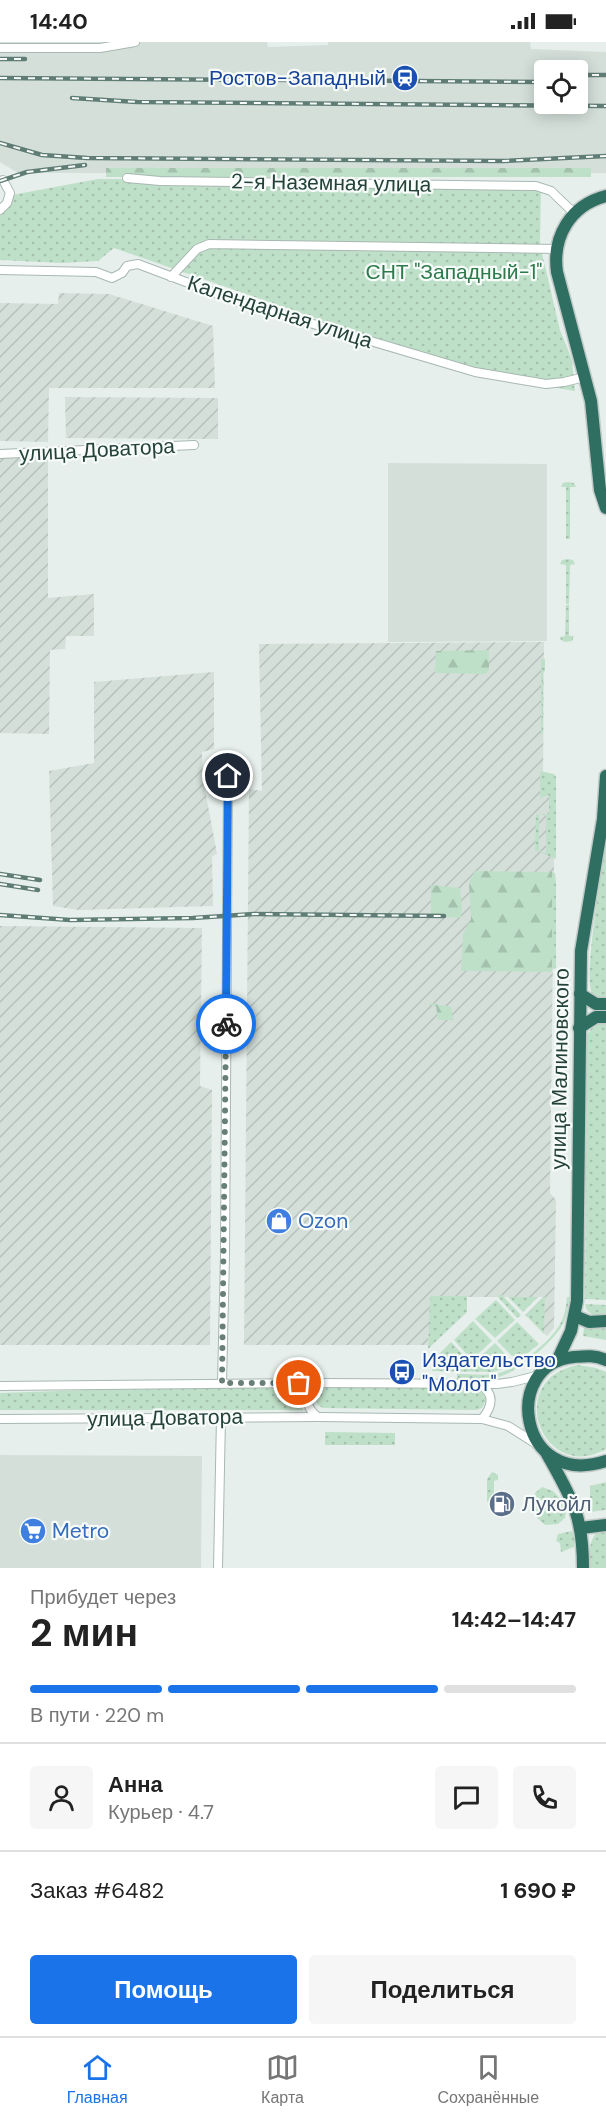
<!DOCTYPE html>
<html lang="ru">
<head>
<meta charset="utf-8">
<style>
  body { margin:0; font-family:"DM Sans",sans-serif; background:#f6f6f6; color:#222; height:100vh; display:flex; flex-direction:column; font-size:22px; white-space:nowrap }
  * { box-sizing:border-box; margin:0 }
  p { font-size:20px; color:#767676 }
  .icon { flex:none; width:33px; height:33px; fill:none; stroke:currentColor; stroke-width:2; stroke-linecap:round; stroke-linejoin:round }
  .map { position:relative; height:1526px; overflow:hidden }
  .drawer { display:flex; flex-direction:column; background:#fff; flex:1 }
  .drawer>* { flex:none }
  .fabs { position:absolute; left:534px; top:18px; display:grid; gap:12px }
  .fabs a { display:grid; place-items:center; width:54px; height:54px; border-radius:6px; background:#fff; box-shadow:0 3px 15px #0003; font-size:30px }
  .pin { position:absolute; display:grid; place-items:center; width:51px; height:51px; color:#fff; margin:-26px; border:3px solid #fff; border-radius:50%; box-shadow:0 2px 6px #0007 }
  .courier { position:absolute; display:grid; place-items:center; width:60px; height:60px; margin:-30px; border:4px solid #1a73e8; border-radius:50%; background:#fff; color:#222; box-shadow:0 2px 8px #0007 }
  .headline em { font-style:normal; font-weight:700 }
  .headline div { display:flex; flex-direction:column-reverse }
  .headline { display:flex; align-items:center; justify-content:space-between; height:102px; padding:0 30px }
  h1 { font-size:39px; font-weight:700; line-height:45px }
  .bar { display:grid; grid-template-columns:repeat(4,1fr); gap:9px 6px; align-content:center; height:72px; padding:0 30px }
  .bar i { height:8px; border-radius:4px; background:#e0e0e0 }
  .bar .active { background:#1a73e8 }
  .bar p { grid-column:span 4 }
  .line { display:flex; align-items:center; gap:15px; padding:0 30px; border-top:2px solid #e0e0e0 }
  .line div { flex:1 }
  .round { display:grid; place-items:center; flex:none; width:63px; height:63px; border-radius:6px; background:#f6f6f6 }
  .primary-button { display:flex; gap:12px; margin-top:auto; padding:12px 30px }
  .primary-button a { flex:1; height:69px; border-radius:6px; background:#1a73e8; color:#fff; font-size:24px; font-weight:700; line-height:69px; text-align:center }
  .primary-button a+a { background:#f6f6f6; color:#222 }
  .status { display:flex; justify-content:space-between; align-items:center; height:42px; padding:0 30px; background:#fff; direction:ltr }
  .status svg { height:16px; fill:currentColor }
  .dock { display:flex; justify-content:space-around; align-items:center; height:84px; border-top:2px solid #e0e0e0; background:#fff; font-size:16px; color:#767676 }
  .dock a { display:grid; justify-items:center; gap:3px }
  .dock .active { color:#1a73e8 }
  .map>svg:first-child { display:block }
</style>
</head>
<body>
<div class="status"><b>14:40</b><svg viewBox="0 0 49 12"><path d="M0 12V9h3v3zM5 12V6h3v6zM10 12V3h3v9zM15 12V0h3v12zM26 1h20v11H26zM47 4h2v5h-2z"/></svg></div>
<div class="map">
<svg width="606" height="1526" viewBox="0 0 606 1526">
  <defs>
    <pattern id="industrial-furrows" width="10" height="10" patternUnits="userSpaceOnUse" patternTransform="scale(1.5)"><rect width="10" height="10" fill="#d4dfda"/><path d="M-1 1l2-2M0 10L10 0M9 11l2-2" fill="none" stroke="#b6c1bc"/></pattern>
    <pattern id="green-dots" width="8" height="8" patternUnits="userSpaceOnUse" patternTransform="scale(1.5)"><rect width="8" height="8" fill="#bfe0c8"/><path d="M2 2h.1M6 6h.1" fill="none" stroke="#a4c1ad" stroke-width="1.8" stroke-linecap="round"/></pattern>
    <pattern id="forest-firs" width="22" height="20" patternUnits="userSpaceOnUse" patternTransform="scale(1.5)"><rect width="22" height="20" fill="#bfe0c8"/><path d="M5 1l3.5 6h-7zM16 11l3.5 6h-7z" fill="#a4c1ad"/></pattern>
  </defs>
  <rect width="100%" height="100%" fill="#e6efeb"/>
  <g fill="#d4dfda" fill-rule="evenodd">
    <path d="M 0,0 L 267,0 L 268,5 L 328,3 L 328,0 L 530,0 L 531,7 L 606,10 L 606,131 L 18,131 L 0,120 ZM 544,28 L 578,28 L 578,62 L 544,62 Z"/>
    <path d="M 388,421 L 547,422 L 547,599 L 388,600 Z"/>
    <path d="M 0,1413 L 202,1414 L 201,1526 L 0,1526 Z"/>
  </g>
  <g fill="url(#industrial-furrows)">
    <path d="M 59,251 L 109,252 L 213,284 L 215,346 L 49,346 L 48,400 L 0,399 L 0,261 L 58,262 Z"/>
    <path d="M 65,355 L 218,356 L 218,397 L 66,396 Z"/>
    <path d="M 0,416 L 48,416 L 48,556 L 94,552 L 94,594 L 66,594 L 65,607 L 50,608 L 49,692 L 0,691 Z"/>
    <path d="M 544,600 L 543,748 L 555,749 L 550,1151 L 556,1158 L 554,1286 L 547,1294 L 525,1273 L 543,1255 L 431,1255 L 428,1303 L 244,1303 L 249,747 L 262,749 L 259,602 Z"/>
    <path d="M 214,630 L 214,707 L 202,710 L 203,737 L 217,812 L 212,814 L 213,864 L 79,868 L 53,864 L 49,729 L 94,721 L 94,640 Z"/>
    <path d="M 0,884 L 202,886 L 200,1044 L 212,1048 L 210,1303 L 0,1303 Z"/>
  </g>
  <g fill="url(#green-dots)" fill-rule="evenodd">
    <path d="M 98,137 L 541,140 L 540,203 L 560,288 L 572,318 L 575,349 L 478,333 L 114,206 L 98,219 L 61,221 L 0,218 L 0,163 L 12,153 Z"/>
    <path d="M 567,440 L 574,441 L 576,445 L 570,445 L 570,497 L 566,497 L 566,445 L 561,445 L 563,441 Z"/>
    <path d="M 568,517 L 573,518 L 575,522 L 570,523 L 569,562 L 566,562 L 566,523 L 560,522 L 562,518 Z"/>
    <path d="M 566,563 L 569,563 L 569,594 L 574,594 L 572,599 L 565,600 L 561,598 L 560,595 L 565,594 Z"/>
    <path d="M 541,617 L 545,617 L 545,629 L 543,630 L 543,692 L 541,692 Z"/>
    <path d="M 540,729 L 554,732 L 556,735 L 556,817 L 535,808 L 536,773 L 549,772 L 549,753 L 540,756 ZM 539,773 L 546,773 L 546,811 L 539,809 Z"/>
    <path d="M 606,799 L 606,956 C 601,957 597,957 593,953 C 582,939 603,823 606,799 Z"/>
    <path d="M 552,830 L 555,832 L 556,840 L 556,926 L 552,927 Z"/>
    <path d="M 599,981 L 606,982 L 606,1258 L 585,1257 L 587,993 L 593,984 Z"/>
    <path d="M 501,1252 L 521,1273 L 517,1276 L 498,1255 Z"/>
    <path d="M 430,1254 L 467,1254 L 467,1270 L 428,1307 Z"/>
    <path d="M 545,1254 L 544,1292 L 526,1273 Z"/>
    <path d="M 508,1255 L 538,1255 L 523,1270 Z"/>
    <path d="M 567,1255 L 570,1255 C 568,1264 567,1274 563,1282 C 554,1299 518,1330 499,1335 C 486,1339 471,1338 457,1338 L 457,1332 C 471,1332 487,1334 499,1331 C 518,1326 551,1299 560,1282 C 565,1274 566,1265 567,1255 Z"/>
    <path d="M 496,1258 L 515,1278 L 495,1296 L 475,1277 Z"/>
    <path d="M 585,1262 L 606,1263 L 606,1272 C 596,1276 587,1273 585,1262 Z"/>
    <path d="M 473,1279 L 492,1299 L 476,1314 L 468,1314 L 454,1298 Z"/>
    <path d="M 517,1280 L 539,1302 L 524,1314 L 512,1314 L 497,1299 Z"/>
    <path d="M 584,1285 L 595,1287 L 606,1286 L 606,1298 L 583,1294 Z"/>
    <path d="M 451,1300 L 467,1317 L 513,1318 L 515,1320 L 503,1327 L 493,1330 L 432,1329 L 434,1317 Z"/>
    <path d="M 495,1301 L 507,1314 L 481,1314 Z"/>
    <path d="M 578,1323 L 596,1326 L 606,1330 L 606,1407 C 543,1443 502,1337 578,1323 Z"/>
    <path d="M 303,1345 L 300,1356 L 303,1368 L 0,1368 L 0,1351 L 87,1348 Z"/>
    <path d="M 323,1345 L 478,1346 L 483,1350 L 486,1358 L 482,1366 L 476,1368 L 323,1366 L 318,1363 L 314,1355 L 318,1346 Z"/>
    <path d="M 325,1390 L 395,1391 L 395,1403 L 325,1403 Z"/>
    <path d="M 492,1430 L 498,1433 L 498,1438 L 494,1439 L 494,1458 L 487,1460 L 487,1437 Z"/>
    <path d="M 606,1440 L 606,1468 L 590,1470 L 590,1444 Z"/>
    <path d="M 542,1445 L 553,1449 L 567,1464 L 565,1476 L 558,1482 L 545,1483 L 536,1475 L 534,1461 L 540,1461 L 540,1463 L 542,1461 L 552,1462 L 552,1459 L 542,1460 L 541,1457 L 540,1460 L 534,1460 L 535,1451 Z"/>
    <path d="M 572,1489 L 574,1494 L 574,1505 L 561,1510 L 560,1501 L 556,1499 L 558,1492 Z"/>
    <path d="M 598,1489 L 606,1489 L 606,1526 L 589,1526 C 590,1513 588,1498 598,1489 Z"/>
  </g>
  <g fill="url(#forest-firs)">
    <rect x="106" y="126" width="485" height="9"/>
    <path d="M 489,608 L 489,628 L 486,632 L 437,631 L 435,630 L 436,609 Z"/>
    <path d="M 475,829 L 552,830 L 552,930 L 461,929 L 463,892 L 471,877 L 469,840 Z"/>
    <path d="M 431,843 L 460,846 L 462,866 L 461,876 L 431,874 Z"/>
    <path d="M 430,961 L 451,965 L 453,978 L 438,978 L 436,964 L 430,963 Z"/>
  </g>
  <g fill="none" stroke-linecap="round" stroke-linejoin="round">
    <defs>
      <g id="minor">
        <path d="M 0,6 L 100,6 L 135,0"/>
        <path d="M 127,136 L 160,139 L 536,144 L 551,149 L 574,171"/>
        <path d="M 0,168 L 7,161 L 10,151 L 3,138"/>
        <path d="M 0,228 L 96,230 L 112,236 L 122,231 L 127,224 L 138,222 L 239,260 L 475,330 L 546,342 L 564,340 L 585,335"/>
        <path d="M 171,235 L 197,207 L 209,202 L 557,207"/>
        <path d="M 0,412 L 194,403"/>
        <path d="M 222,1341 L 225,1214 L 228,734"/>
        <path d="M 317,1341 C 303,1350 305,1366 318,1375"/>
        <path d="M 479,1342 C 495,1351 493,1364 482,1377"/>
        <path d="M 0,1344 L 318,1341 L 497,1342 L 512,1340 L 540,1333"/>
        <path d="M 0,1377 L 318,1375 L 482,1377 L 508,1384 L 538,1403"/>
        <path d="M 218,1526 L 221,1375"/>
      </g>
      <g id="highway">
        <path d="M 606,154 C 571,163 552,194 557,230 L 591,359 L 600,448 L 606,466"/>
        <path d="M 580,952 L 596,962 L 606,962"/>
        <path d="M 579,986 L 596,975 L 606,975"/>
        <path d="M 575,1274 L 589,1280 L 606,1279"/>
        <path d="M 606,1318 C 595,1313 586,1314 574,1315 C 501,1321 518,1448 606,1419"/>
        <path d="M 557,1319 L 571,1289 L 577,1259 L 581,909 L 603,777 L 606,734"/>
        <path d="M 547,1412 C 572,1457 583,1473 583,1526"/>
        <path d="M 581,1486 L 606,1483"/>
      </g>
    </defs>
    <use href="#minor" stroke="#a8b8b2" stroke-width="10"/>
    <use href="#highway" stroke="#c2cac8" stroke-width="15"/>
    <use href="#minor" stroke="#fff" stroke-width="8"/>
    <use href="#highway" stroke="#2f6f62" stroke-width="12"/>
    <defs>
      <g id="rail">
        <path d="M 0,17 L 25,17"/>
        <path d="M 578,33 L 606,33"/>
        <path d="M 0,36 L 544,40"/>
        <path d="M 72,56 L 137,60 L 606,64"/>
        <path d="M 0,101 L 42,113 L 87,116 L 503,119 L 606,114"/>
        <path d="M 0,139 L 27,130 L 85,123"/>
        <path d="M 0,832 L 40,838"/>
        <path d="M 0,842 L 38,848"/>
        <path d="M 0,873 L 70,878 L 193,876 L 254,872 L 444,874"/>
      </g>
    </defs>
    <use href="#rail" stroke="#5f7d75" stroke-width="4.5"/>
    <use href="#rail" stroke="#f7fbf9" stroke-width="2" stroke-dasharray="7" stroke-linecap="butt"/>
  </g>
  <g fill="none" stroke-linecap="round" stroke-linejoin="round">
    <path stroke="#687f78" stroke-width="6" stroke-dasharray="0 10.8" d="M 226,982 L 222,1341 L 299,1341"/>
    <path stroke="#1a73e8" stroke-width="8" d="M 226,982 L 228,734"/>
  </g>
  <defs>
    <symbol id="station-disc" viewBox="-11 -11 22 22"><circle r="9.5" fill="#1a4fb4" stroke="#f7fbf9"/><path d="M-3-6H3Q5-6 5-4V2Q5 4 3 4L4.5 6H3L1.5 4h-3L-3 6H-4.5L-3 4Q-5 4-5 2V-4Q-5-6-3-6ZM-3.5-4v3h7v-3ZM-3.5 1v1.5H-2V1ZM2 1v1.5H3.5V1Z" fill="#fff"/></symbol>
    <symbol id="shop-disc" viewBox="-11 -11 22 22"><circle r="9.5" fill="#3f7fe0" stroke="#f7fbf9"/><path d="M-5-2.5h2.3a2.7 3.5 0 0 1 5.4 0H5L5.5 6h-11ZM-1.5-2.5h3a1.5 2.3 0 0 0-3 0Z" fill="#fff"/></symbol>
    <symbol id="bus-disc" viewBox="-11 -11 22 22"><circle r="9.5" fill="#1a4fb4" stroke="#f7fbf9"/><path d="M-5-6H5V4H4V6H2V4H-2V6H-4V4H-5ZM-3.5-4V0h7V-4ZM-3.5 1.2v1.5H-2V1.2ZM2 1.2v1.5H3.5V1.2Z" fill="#fff"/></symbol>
    <symbol id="fuel-disc" viewBox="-11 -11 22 22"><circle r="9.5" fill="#5c6f8a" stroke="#f7fbf9"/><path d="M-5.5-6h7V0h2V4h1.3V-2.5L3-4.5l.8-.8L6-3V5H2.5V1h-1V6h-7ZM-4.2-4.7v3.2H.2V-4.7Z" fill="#fff"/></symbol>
    <symbol id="supermarket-disc" viewBox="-11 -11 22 22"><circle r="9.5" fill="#3f7fe0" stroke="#f7fbf9"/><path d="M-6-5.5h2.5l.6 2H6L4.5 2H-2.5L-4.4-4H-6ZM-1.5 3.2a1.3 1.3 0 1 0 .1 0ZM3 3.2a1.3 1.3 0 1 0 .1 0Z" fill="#fff"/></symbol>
  </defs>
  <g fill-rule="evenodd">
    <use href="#station-disc" x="390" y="21" width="30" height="30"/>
    <use href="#shop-disc" x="264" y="1164" width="30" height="30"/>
    <use href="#bus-disc" x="387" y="1315" width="30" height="30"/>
    <use href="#fuel-disc" x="487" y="1447" width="30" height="30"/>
    <use href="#supermarket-disc" x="18" y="1474" width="30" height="30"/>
  </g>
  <g text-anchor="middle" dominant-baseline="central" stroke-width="4.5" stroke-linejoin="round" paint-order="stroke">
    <g font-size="21" fill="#164399" stroke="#f7fbf9" text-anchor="end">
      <text x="386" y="36">Ростов-Западный</text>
      <text x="422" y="1318" text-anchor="start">Издательство<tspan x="422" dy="24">"Молот"</tspan></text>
    </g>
    <g font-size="21" fill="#24423a" stroke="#f7fbf9">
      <text transform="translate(331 141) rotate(1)">2-я Наземная улица</text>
      <text transform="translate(280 270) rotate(18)">Календарная улица</text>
      <text transform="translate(97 408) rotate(-3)">улица Доватора</text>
      <text transform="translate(560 1027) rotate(-89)">улица Малиновского</text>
      <text transform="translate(165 1376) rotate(-1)">улица Доватора</text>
    </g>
    <g font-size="21" fill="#2d7a4b" stroke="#f7fbf9">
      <text x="454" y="230">СНТ "Западный-1"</text>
    </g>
    <g font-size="21" fill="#366cbe" stroke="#f7fbf9" text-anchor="start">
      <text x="298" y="1179">Ozon</text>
      <text x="52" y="1489">Metro</text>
    </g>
    <g font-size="21" fill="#4e5e75" stroke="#f7fbf9" text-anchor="start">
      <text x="522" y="1462">Лукойл</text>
    </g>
  </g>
</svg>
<div class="fabs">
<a><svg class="icon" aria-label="locate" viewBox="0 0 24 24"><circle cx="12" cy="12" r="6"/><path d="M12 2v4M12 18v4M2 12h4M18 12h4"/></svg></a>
</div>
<div class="pin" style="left:299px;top:1341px;background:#ea580c"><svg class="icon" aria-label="bag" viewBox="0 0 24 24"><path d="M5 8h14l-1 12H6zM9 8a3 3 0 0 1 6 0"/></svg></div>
<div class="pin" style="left:228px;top:734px;background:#1f2937"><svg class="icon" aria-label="home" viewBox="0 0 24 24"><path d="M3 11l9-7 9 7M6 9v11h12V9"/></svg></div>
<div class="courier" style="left:226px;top:982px"><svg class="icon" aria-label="bike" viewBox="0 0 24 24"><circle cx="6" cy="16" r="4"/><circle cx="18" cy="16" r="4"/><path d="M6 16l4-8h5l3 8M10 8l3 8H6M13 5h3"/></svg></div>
</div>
<section class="drawer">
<div class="headline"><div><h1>2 мин</h1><p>Прибудет через</p></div><em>14:42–14:47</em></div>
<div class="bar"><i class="active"></i><i class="active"></i><i class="active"></i><i></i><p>В пути · 220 m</p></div>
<div class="line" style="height:108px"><a class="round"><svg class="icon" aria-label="person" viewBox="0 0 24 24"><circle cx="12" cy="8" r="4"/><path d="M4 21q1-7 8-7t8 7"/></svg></a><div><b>Анна</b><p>Курьер · 4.7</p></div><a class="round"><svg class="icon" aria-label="chat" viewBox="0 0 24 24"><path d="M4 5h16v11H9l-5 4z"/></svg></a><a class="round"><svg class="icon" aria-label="phone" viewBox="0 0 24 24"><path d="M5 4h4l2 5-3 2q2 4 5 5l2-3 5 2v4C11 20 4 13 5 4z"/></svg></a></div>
<div class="line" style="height:78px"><div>Заказ #6482</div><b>1 690 ₽</b></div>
<div class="primary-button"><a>Помощь</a><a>Поделиться</a></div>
</section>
<nav class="dock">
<a class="active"><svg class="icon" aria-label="home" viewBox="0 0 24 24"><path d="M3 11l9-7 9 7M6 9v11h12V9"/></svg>Главная</a>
<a><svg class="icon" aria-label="map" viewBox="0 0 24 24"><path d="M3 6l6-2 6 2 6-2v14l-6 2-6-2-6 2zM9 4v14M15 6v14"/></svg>Карта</a>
<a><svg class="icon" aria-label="saved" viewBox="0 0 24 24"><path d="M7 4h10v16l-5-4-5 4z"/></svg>Сохранённые</a>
</nav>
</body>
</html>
